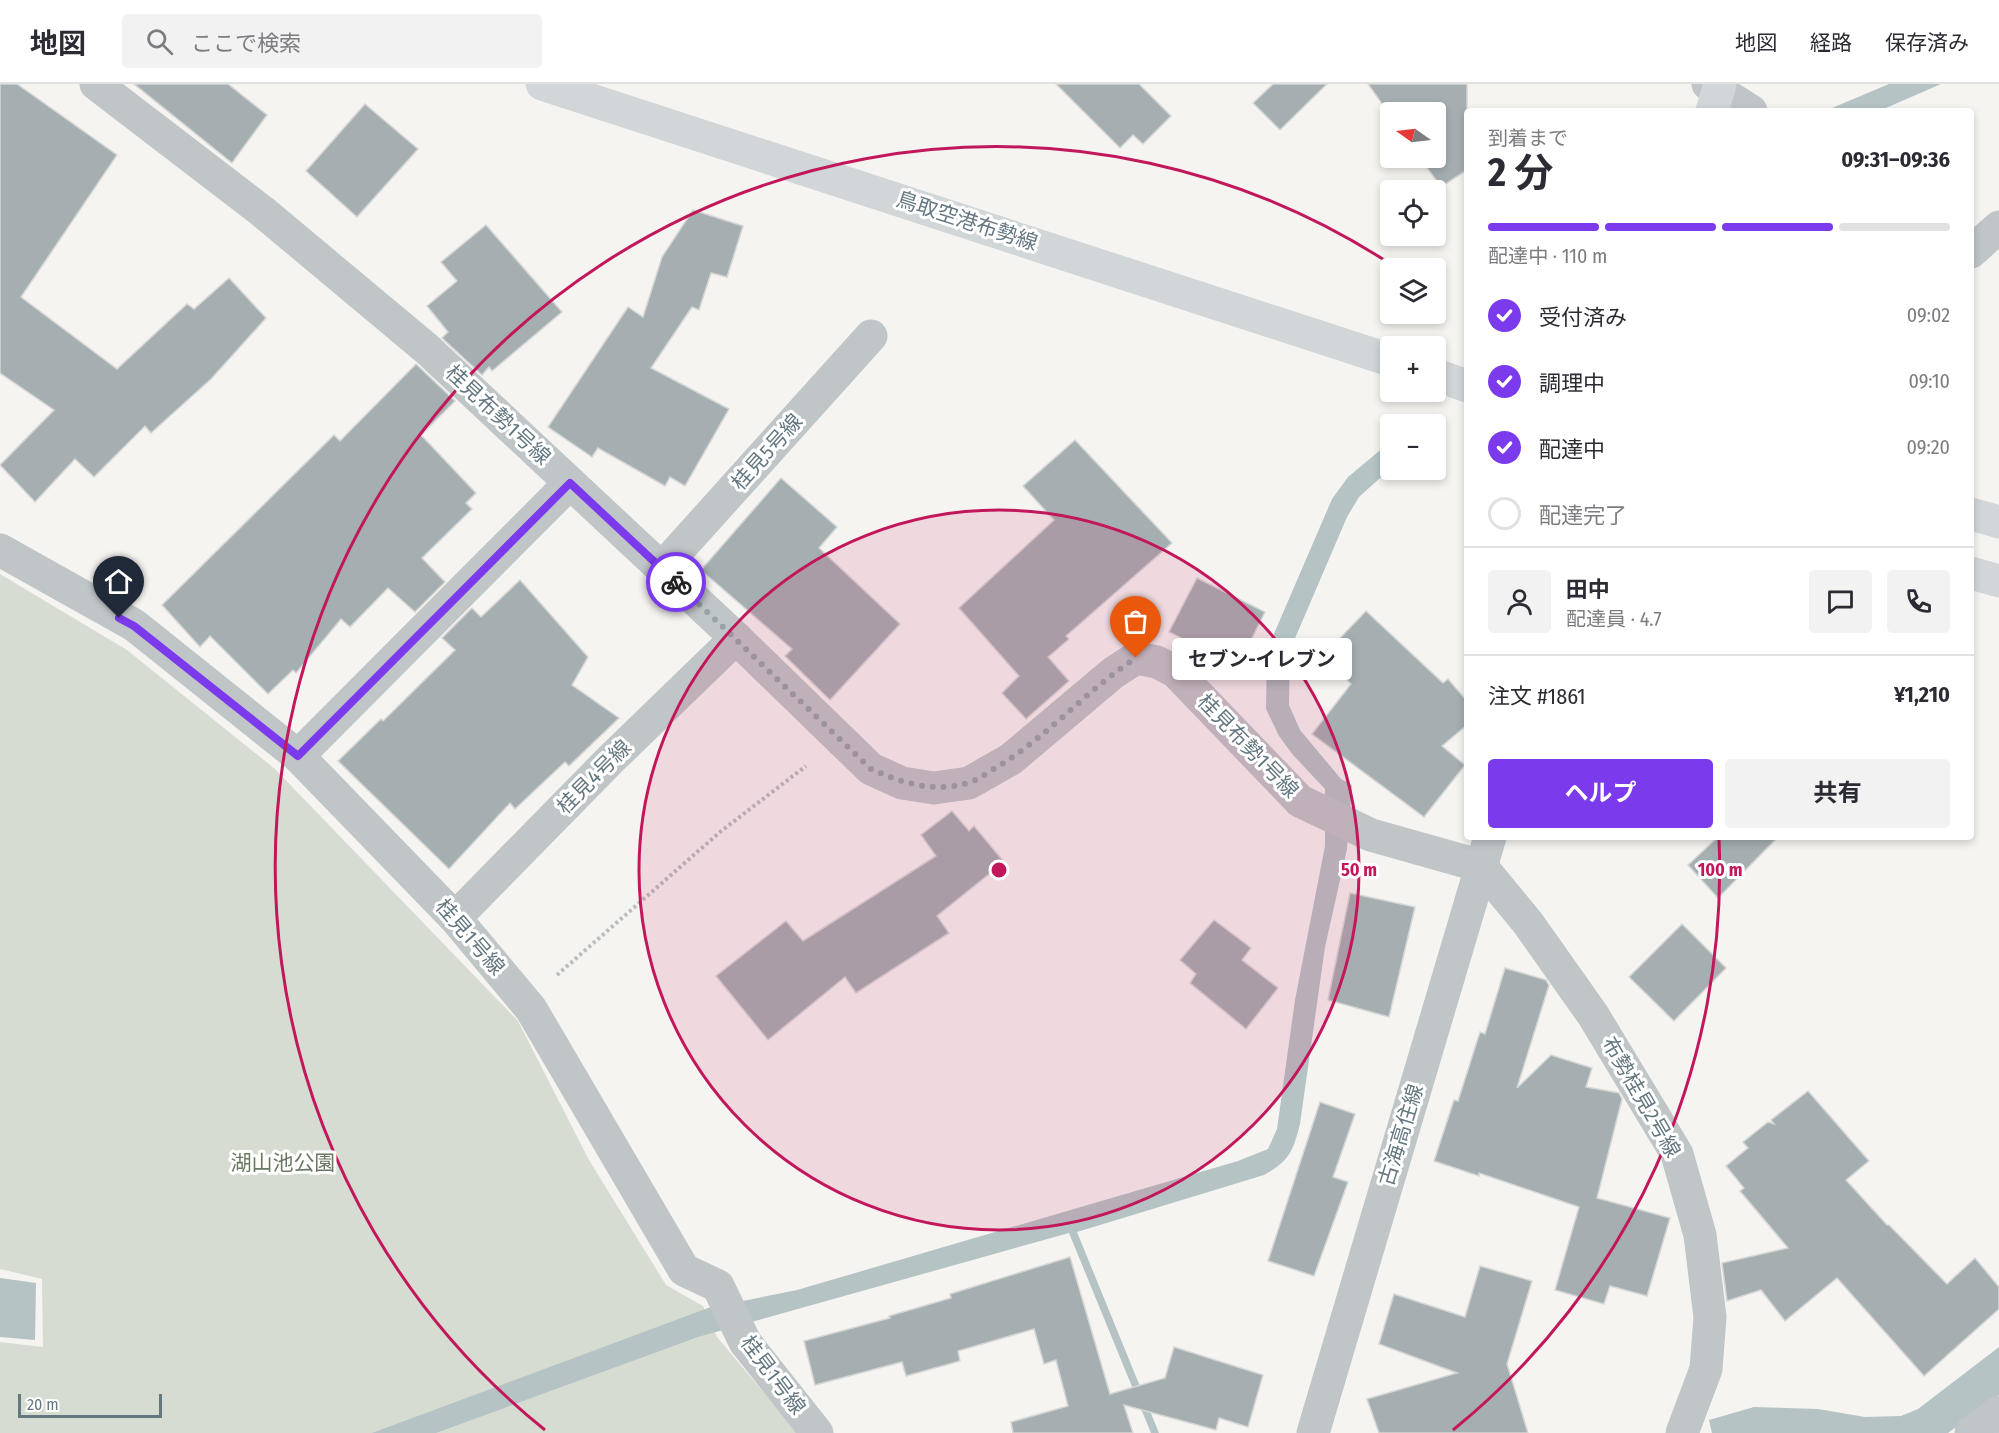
<!DOCTYPE html>
<html lang="ja">
<head>
<meta charset="utf-8">
<style>
  body { margin:0; font-family:"Fira Sans Condensed","Noto Sans JP",sans-serif; background:#f2f2f3; color:#2b2b33; height:100vh; display:flex; flex-direction:column; font-size:22px; white-space:nowrap }
  * { box-sizing:border-box; margin:0 }
  p { font-size:20px; color:#7c7c81 }
  .icon { flex:none; width:33px; height:33px; fill:none; stroke:currentColor; stroke-width:2; stroke-linecap:round; stroke-linejoin:round }
  .map { position:relative; flex:1; overflow:hidden }
  .side { position:absolute; left:1464px; top:24px; width:510px; height:732px; display:flex; flex-direction:column; background:#fff; border-radius:6px; box-shadow:0 3px 9px #0003 }
  .side>* { flex:none }
  .needle { width:39px; rotate:284deg }
  .controls { position:absolute; left:1380px; top:18px; display:grid; gap:12px }
  .controls a { display:grid; place-items:center; width:66px; height:66px; border-radius:6px; background:#fff; box-shadow:0 3px 9px #0003; font-size:30px }
  .scale { position:absolute; left:18px; bottom:15px; width:144px; box-sizing:border-box; padding-left:6px; border:3px solid #657881; border-top:0; font-size:16px; line-height:21px; white-space:nowrap; color:#657881; -webkit-text-stroke:4px #fff; paint-order:stroke }
  .pin { position:absolute; display:grid; place-items:center; width:51px; height:51px; color:#fff; margin:-62px -26px; border-radius:50% 50% 50% 0; rotate:-45deg; box-shadow:0 0 6px #0007 }
  .pin .icon { rotate:45deg }
  .courier { position:absolute; display:grid; place-items:center; width:60px; height:60px; margin:-30px; border:4px solid #7c3aed; border-radius:50%; background:#fff; color:#222; box-shadow:0 2px 8px #0007 }
  .bubble { position:absolute; height:42px; border-radius:6px; background:#fff; box-shadow:0 3px 9px #0003; font-size:20px; font-weight:700; line-height:42px; text-align:center }
  .headline em { font-style:normal; font-weight:700 }
  .headline div { display:flex; flex-direction:column-reverse }
  .headline { display:flex; align-items:center; justify-content:space-between; height:102px; padding:0 24px }
  h1 { font-size:39px; font-weight:700; line-height:45px }
  .bar { display:grid; grid-template-columns:repeat(4,1fr); gap:9px 6px; align-content:center; height:72px; padding:0 24px }
  .bar i { height:8px; border-radius:4px; background:#e1e1e2 }
  .bar .active { background:#7c3aed }
  .bar p { grid-column:span 4 }
  .line { display:flex; align-items:center; gap:15px; padding:0 24px; border-top:2px solid #e1e1e2 }
  .line div { flex:1 }
  .round { display:grid; place-items:center; flex:none; width:63px; height:63px; border-radius:6px; background:#f2f2f3 }
  ol { padding:0 24px; list-style:none }
  li { display:flex; align-items:center; gap:18px; height:66px }
  li p { margin-inline-start:auto }
  li .icon { padding:6px; border-radius:50%; background:#7c3aed; color:#fff; stroke-width:4 }
  li:last-child { color:#7c7c81 }
  li i { width:33px; height:33px; border:3px solid #e1e1e2; border-radius:50% }
  .cta { display:flex; gap:12px; margin-top:auto; padding:12px 24px }
  .cta a { flex:1; height:69px; border-radius:6px; background:#7c3aed; color:#fff; font-size:24px; font-weight:700; line-height:69px; text-align:center }
  .cta a+a { background:#f2f2f3; color:#2b2b33 }
  header { display:flex; align-items:center; gap:36px; box-sizing:border-box; height:84px; padding:0 30px; background:#fff; border-bottom:2px solid #e1e1e2 }
  header strong { font-size:28px }
  nav { display:flex; gap:33px; margin-inline-start:auto; font-size:21px }
  .search { width:420px; height:54px; background:#f2f2f3; display:flex; align-items:center; gap:15px; box-sizing:border-box; padding:0 21px; border-radius:6px; color:#7c7c81; font-size:22px }
  .map>svg:first-child { display:block }
</style>
</head>
<body>
<header>
<strong>地図</strong>
<div class="search"><svg class="icon" aria-label="search" viewBox="0 0 24 24"><circle cx="10" cy="10" r="6"/><path d="M15 15l6 6"/></svg>ここで検索</div>
<nav><a>地図</a><a>経路</a><a>保存済み</a></nav>
</header>
<div class="map">
<svg width="1999" height="1349" viewBox="0 0 1999 1349">
  <rect width="100%" height="100%" fill="#f5f4f1"/>
  <path fill="#d7dcd2" d="M 0,490 L 127,566 L 275,685 L 518,937 L 589,1076 L 666,1201 L 703,1222 L 717,1253 L 798,1349 L 0,1349 L 0,1258 L 43,1263 L 42,1195 L 0,1185 Z"/>
  <g fill="#b5c3c5">
    <path d="M 1889,0 L 1941,0 L 1879,27 L 1825,27 Z"/>
    <path d="M 1390,358 L 1390,385 L 1359,413 L 1347,433 L 1290,566 L 1289,621 L 1300,646 L 1341,695 L 1352,701 L 1347,765 L 1325,863 L 1300,1040 C 1293,1068 1289,1077 1264,1091 L 1077,1148 L 1159,1349 L 1151,1349 L 1069,1149 L 698,1253 L 436,1349 L 372,1349 L 708,1224 L 797,1206 L 1238,1077 L 1268,1065 L 1277,1045 L 1295,916 L 1325,762 L 1325,705 L 1293,671 L 1279,652 L 1266,625 L 1267,566 L 1332,415 L 1348,393 Z"/>
    <path d="M 0,1194 L 36,1199 L 35,1256 L 0,1253 Z"/>
    <path d="M 1999,1263 L 1999,1311 L 1948,1349 L 1712,1349 L 1709,1336 L 1754,1323 L 1818,1325 L 1865,1333 L 1901,1332 L 1918,1325 Z"/>
  </g>
  <g fill="#a5afb2" stroke="#d6d6d4" stroke-width="1.5">
    <path d="M 0,0 L 17,0 L 117,71 L 21,213 L 117,285 L 187,220 L 194,225 L 229,194 L 266,234 L 211,295 L 151,349 L 145,342 L 94,393 L 75,375 L 35,418 L 0,381 L 54,326 L 0,289 Z"/>
    <path d="M 134,0 L 228,0 L 267,31 L 232,79 Z"/>
    <path d="M 1056,0 L 1139,0 L 1171,32 L 1143,60 L 1133,51 L 1120,64 Z"/>
    <path d="M 1273,0 L 1327,0 L 1280,46 L 1253,19 Z"/>
    <path d="M 1368,0 L 1467,0 L 1467,86 L 1441,103 L 1420,74 L 1436,74 L 1436,28 L 1390,28 L 1390,31 Z"/>
    <path d="M 365,20 L 418,65 L 357,133 L 306,87 Z"/>
    <path d="M 693,126 L 743,142 L 727,193 L 711,189 L 699,226 L 692,223 L 651,284 L 729,325 L 685,402 L 670,393 L 665,402 L 598,364 L 592,373 L 548,343 L 628,223 L 643,233 L 662,173 Z"/>
    <path d="M 486,141 L 562,228 L 492,287 L 489,283 L 482,291 L 442,254 L 448,248 L 427,222 L 457,197 L 441,178 Z"/>
    <path d="M 416,280 L 455,317 L 421,351 L 476,409 L 466,419 L 472,425 L 422,474 L 445,498 L 415,528 L 388,504 L 350,543 L 341,535 L 296,589 L 293,586 L 268,610 L 210,552 L 200,563 L 162,521 L 334,351 L 340,357 Z"/>
    <path d="M 1075,356 L 1172,459 L 1066,552 L 1069,555 L 1048,573 L 1069,597 L 1026,635 L 1002,609 L 1019,592 L 959,524 L 1054,436 L 1023,402 Z"/>
    <path d="M 781,394 L 837,443 L 819,464 L 900,540 L 830,616 L 785,572 L 792,565 L 701,486 Z"/>
    <path d="M 1197,494 L 1265,528 L 1238,582 L 1169,548 Z"/>
    <path d="M 520,496 L 588,573 L 572,601 L 619,634 L 569,682 L 565,678 L 515,725 L 510,719 L 449,785 L 338,677 L 381,635 L 383,637 L 455,566 L 442,554 L 472,524 L 481,533 Z"/>
    <path d="M 1366,527 L 1443,599 L 1448,595 L 1467,617 L 1467,641 L 1442,662 L 1465,681 L 1424,733 L 1312,650 L 1351,600 L 1323,572 Z"/>
    <path d="M 952,727 L 969,747 L 974,742 L 1004,778 L 937,832 L 949,849 L 856,909 L 845,893 L 768,956 L 716,892 L 786,837 L 803,857 L 936,772 L 921,751 Z"/>
    <path d="M 1718,753 L 1778,753 L 1718,814 L 1688,781 Z"/>
    <path d="M 1350,809 L 1415,823 L 1389,933 L 1328,916 Z"/>
    <path d="M 1214,836 L 1251,864 L 1242,876 L 1278,904 L 1246,945 L 1190,899 L 1196,890 L 1180,876 Z"/>
    <path d="M 1682,840 L 1726,884 L 1674,937 L 1629,893 Z"/>
    <path d="M 1505,884 L 1546,896 L 1549,901 L 1517,1004 L 1551,971 L 1592,984 L 1586,1003 L 1619,1009 L 1622,1015 L 1597,1114 L 1670,1134 L 1647,1212 L 1610,1202 L 1604,1220 L 1555,1206 L 1579,1123 L 1479,1089 L 1479,1092 L 1434,1077 L 1454,1016 L 1458,1017 L 1480,948 L 1485,950 Z"/>
    <path d="M 1808,1007 L 1869,1077 L 1846,1096 L 1887,1141 L 1889,1141 L 1947,1200 L 1975,1174 L 1999,1203 L 1999,1225 L 1924,1292 L 1837,1194 L 1785,1237 L 1761,1206 L 1727,1217 L 1722,1179 L 1788,1164 L 1740,1107 L 1744,1104 L 1726,1082 L 1748,1064 L 1743,1058 L 1768,1038 L 1774,1040 L 1771,1036 Z"/>
    <path d="M 1320,1018 L 1355,1030 L 1333,1093 L 1348,1098 L 1314,1192 L 1268,1177 Z"/>
    <path d="M 1070,1173 L 1110,1310 L 1165,1294 L 1174,1263 L 1263,1291 L 1248,1343 L 1219,1334 L 1216,1346 L 1124,1321 L 1133,1349 L 1013,1349 L 1011,1338 L 1068,1322 L 1056,1276 L 1044,1280 L 1034,1245 L 958,1267 L 960,1277 L 906,1292 L 902,1278 L 815,1301 L 804,1257 L 890,1234 L 889,1232 L 951,1214 L 950,1210 Z"/>
    <path d="M 1480,1182 L 1532,1197 L 1507,1280 L 1528,1349 L 1379,1349 L 1367,1315 L 1457,1289 L 1379,1260 L 1394,1210 L 1465,1233 Z"/>
  </g>
  <g fill="none" stroke-linecap="round" stroke-linejoin="round">
    <path stroke="#babdbe" stroke-width="4" stroke-dasharray="3 3" stroke-linecap="butt" d="M 557,891 L 720,748 L 806,682"/>
    <g stroke="#c0c5c7" stroke-width="33">
      <path d="M 96,0 L 263,128 L 427,265 L 736,554 L 871,685 L 902,699 L 934,704 L 969,699 L 1011,675 L 1113,589 L 1136,574 L 1157,578 L 1176,588 L 1300,717 L 1371,751 L 1481,782 L 1528,839 L 1593,931 L 1677,1070 L 1700,1151 L 1710,1233 L 1706,1285 L 1682,1349"/>
      <path d="M 1708,0 L 1751,27"/>
      <path d="M 1971,168 L 1999,143"/>
      <path d="M 0,466 L 134,541 L 298,672 L 455,834 L 531,925 L 684,1186 L 718,1202 L 745,1258 L 817,1349"/>
      <path d="M 662,484 L 871,252"/>
      <path d="M 298,672 L 570,399"/>
      <path d="M 455,834 L 610,676 L 736,554"/>
      <path d="M 1313,1349 L 1490,753"/>
      <path d="M 1971,1349 L 1999,1328"/>
    </g>
    <g stroke="#d1d6d9" stroke-width="33">
      <path d="M 542,0 L 1390,276"/>
      <path d="M 1712,27 L 1720,0"/>
      <path d="M 1436,291 L 1467,302"/>
      <path d="M 1971,430 L 1999,438"/>
      <path d="M 1971,489 L 1999,497"/>
    </g>
  </g>
  <g fill="none" stroke-linecap="round" stroke-linejoin="round">
    <path stroke="#97a3a8" stroke-width="6" stroke-dasharray="0 10.8" d="M 676,498 L 871,685 C 902,699 933,709 968,699 C 976,697 984,691 992,686 C 1045,656 1085,607 1136,574"/>
    <path stroke="#7c3aed" stroke-width="8" d="M 119,534 L 134,542 L 298,672 L 570,399 L 676,498"/>
  </g>
  <circle cx="999" cy="786" r="360" fill="#c2185b" fill-opacity=".12"/>
  <g fill="none" stroke="#c2185b" stroke-width="3">
    <circle cx="999" cy="786" r="360"/>
    <path d="M545 1346A721 721 0 0 1 1392 181M1719 755A721 721 0 0 1 1453 1346"/>
  </g>
  <g text-anchor="middle" dominant-baseline="central" stroke-width="6" stroke-linejoin="round" paint-order="stroke">
    <g font-size="21" fill="#657881" stroke="#fff">
      <text transform="translate(967 137) rotate(18)">鳥取空港布勢線</text>
      <text transform="translate(498 331) rotate(43)">桂見布勢1号線</text>
      <text transform="translate(767 368) rotate(-48)">桂見5号線</text>
      <text transform="translate(1248 662) rotate(46)">桂見布勢1号線</text>
      <text transform="translate(594 693) rotate(-45)">桂見4号線</text>
      <text transform="translate(470 853) rotate(49)">桂見1号線</text>
      <text transform="translate(1641 1013) rotate(60)">布勢桂見2号線</text>
      <text transform="translate(1401 1051) rotate(-73)">古海高住線</text>
      <text transform="translate(773 1291) rotate(53)">桂見1号線</text>
    </g>
    <g font-size="21" fill="#6a7963" stroke="#fff">
      <text x="283" y="1079">湖山池公園</text>
    </g>
  </g>
  <circle cx="999" cy="786" r="9" fill="#c2185b" stroke="#fff" stroke-width="3"/>
  <g font-size="18" text-anchor="middle" font-weight="bold" fill="#c2185b" stroke="#fff" stroke-width="6" stroke-linejoin="round" paint-order="stroke">
    <text x="1359" y="792">50 m</text>
    <text x="1720" y="792">100 m</text>
  </g>
</svg>
<div class="controls">
<a><svg class="needle" viewBox="-14 -14 28 28"><path d="M0-13l5 13h-10z" fill="#e53935"/><path d="M0 13l5-13h-10z" fill="#7c7c81"/></svg></a>
<a><svg class="icon" aria-label="locate" viewBox="0 0 24 24"><circle cx="12" cy="12" r="6"/><path d="M12 2v4M12 18v4M2 12h4M18 12h4"/></svg></a>
<a><svg class="icon" aria-label="layers" viewBox="0 0 24 24"><path d="M12 4l9 5-9 5-9-5zM3 14l9 5 9-5"/></svg></a>
<a>+</a>
<a>−</a>
</div>
<div class="scale">20 m</div>
<div class="pin" style="left:1136px;top:574px;background:#ea580c"><svg class="icon" aria-label="bag" viewBox="0 0 24 24"><path d="M5 8h14l-1 12H6zM9 8a3 3 0 0 1 6 0"/></svg></div>
<div class="pin" style="left:119px;top:534px;background:#1f2937"><svg class="icon" aria-label="home" viewBox="0 0 24 24"><path d="M3 11l9-7 9 7M6 9v11h12V9"/></svg></div>
<div class="courier" style="left:676px;top:498px"><svg class="icon" aria-label="bike" viewBox="0 0 24 24"><circle cx="6" cy="16" r="4"/><circle cx="18" cy="16" r="4"/><path d="M6 16l4-8h5l3 8M10 8l3 8H6M13 5h3"/></svg></div>
<div class="bubble" style="left:1172px;top:554px;width:180px">セブン-イレブン</div>
<section class="side">
<div class="headline"><div><h1>2 分</h1><p>到着まで</p></div><em>09:31–09:36</em></div>
<div class="bar"><i class="active"></i><i class="active"></i><i class="active"></i><i></i><p>配達中 · 110 m</p></div>
<ol>
<li><svg class="icon" aria-label="check" viewBox="0 0 24 24"><path d="M5 12l5 5 9-10"/></svg>受付済み<p>09:02</p></li>
<li><svg class="icon" aria-label="check" viewBox="0 0 24 24"><path d="M5 12l5 5 9-10"/></svg>調理中<p>09:10</p></li>
<li><svg class="icon" aria-label="check" viewBox="0 0 24 24"><path d="M5 12l5 5 9-10"/></svg>配達中<p>09:20</p></li>
<li><i></i>配達完了</li>
</ol>
<div class="line" style="height:108px"><a class="round"><svg class="icon" aria-label="person" viewBox="0 0 24 24"><circle cx="12" cy="8" r="4"/><path d="M4 21q1-7 8-7t8 7"/></svg></a><div><b>田中</b><p>配達員 · 4.7</p></div><a class="round"><svg class="icon" aria-label="chat" viewBox="0 0 24 24"><path d="M4 5h16v11H9l-5 4z"/></svg></a><a class="round"><svg class="icon" aria-label="phone" viewBox="0 0 24 24"><path d="M5 4h4l2 5-3 2q2 4 5 5l2-3 5 2v4C11 20 4 13 5 4z"/></svg></a></div>
<div class="line" style="height:78px"><div>注文 #1861</div><b>¥1,210</b></div>
<div class="cta"><a>ヘルプ</a><a>共有</a></div>
</section>
</div>
</body>
</html>
